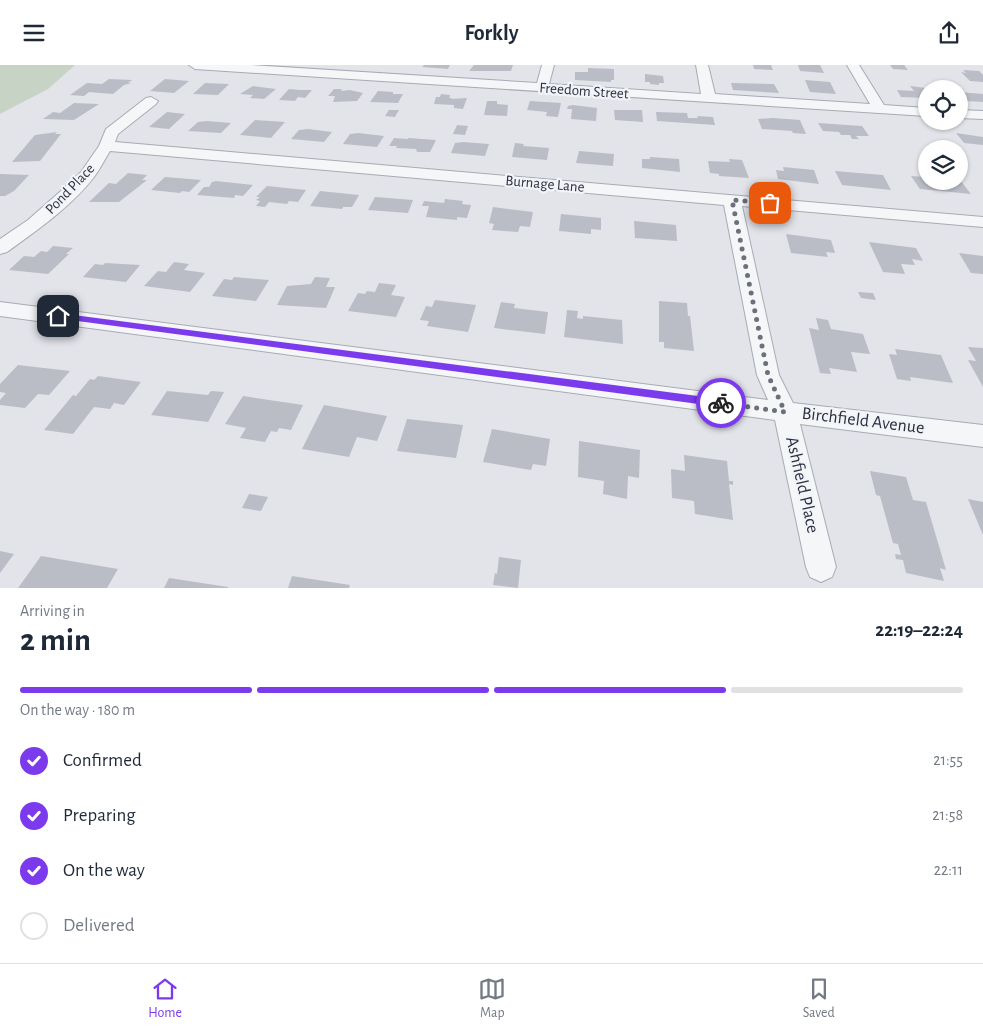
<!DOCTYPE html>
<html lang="en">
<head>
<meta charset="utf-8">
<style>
  body { margin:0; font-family:"Alegreya Sans",sans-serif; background:#f2f2f3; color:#1f2937; height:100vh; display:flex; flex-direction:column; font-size:19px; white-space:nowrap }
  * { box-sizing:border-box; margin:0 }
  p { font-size:16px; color:#747a83 }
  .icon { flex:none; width:28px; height:28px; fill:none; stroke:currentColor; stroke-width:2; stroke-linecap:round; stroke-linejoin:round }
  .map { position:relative; height:523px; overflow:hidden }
  .side { display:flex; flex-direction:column; background:#fff; flex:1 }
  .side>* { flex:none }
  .buttons { position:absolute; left:918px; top:15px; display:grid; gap:10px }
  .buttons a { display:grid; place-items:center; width:50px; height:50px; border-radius:50%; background:#fff; box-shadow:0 1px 4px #0004; font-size:25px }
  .pin { position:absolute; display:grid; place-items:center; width:42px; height:42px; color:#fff; margin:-21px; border-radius:10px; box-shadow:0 2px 8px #0006 }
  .courier { position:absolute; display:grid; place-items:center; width:50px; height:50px; margin:-25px; border:4px solid #7c3aed; border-radius:50%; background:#fff; color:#222; box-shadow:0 1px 6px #0007 }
  .overview em { font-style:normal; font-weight:700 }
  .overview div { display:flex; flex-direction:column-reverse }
  .overview { display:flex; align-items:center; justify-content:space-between; height:85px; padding:0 20px }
  h1 { font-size:32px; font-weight:700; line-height:38px }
  .bar { display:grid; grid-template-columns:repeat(4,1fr); gap:8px 5px; align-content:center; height:60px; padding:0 20px }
  .bar i { height:6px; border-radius:4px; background:#e0e1e3 }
  .bar .selected { background:#7c3aed }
  .bar p { grid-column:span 4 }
  ol { padding:0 20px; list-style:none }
  li { display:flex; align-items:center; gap:15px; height:55px }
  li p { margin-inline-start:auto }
  li .icon { padding:5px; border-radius:50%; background:#7c3aed; color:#fff; stroke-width:4 }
  li:last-child { color:#747a83 }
  li i { width:28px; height:28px; border:2px solid #e0e1e3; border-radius:50% }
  header { display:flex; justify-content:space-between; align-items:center; height:65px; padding:0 20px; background:#fff; font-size:22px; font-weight:700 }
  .dock { display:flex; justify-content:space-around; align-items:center; height:70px; border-top:1px solid #e0e1e3; background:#fff; font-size:14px; color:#747a83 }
  .dock a { display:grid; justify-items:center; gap:2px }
  .dock .selected { color:#7c3aed }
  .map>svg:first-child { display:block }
</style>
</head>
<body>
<header><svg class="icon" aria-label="menu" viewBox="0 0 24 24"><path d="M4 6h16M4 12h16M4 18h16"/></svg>Forkly<svg class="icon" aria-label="share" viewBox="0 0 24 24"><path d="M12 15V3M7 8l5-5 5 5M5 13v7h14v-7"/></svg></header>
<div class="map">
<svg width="983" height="523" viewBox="0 0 983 523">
  <rect width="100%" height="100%" fill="#e3e4ea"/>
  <path fill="#c6d3c5" d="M 0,0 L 75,0 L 48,24 L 0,49 Z"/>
  <g fill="#babdc6">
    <path d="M 424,0 L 450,0 L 448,4 L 422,2 Z"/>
    <path d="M 474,0 L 513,0 L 511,6 L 469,6 Z"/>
    <path d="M 753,0 L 771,0 L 773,5 L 754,4 Z"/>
    <path d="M 798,0 L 820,0 L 824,8 L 800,6 Z"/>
    <path d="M 890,0 L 904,0 L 908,5 L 893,4 Z"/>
    <path d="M 588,3 L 614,4 L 614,15 L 611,15 L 611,17 L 575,15 L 575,7 L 588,7 Z"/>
    <path d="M 963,5 L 979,6 L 983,10 L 983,17 L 970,16 L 961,7 L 966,8 Z"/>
    <path d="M 645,9 L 663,11 L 664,18 L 659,18 L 659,20 L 650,19 L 650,17 L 645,17 Z"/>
    <path d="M 109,14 L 132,15 L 128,18 L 132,18 L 124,20 L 113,29 L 89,27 L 84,31 L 70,30 L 87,18 L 102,19 Z"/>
    <path d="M 165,14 L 189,16 L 174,28 L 150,26 Z"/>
    <path d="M 805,15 L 830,17 L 836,29 L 810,27 Z"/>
    <path d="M 205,18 L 229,19 L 218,30 L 193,29 Z"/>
    <path d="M 731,18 L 774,19 L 779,28 L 733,25 Z"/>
    <path d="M 253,21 L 276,24 L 264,34 L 250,33 L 253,30 L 240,29 Z"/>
    <path d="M 910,21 L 926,23 L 926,33 L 901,32 L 897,25 L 914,26 Z"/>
    <path d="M 289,24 L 300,25 L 312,25 L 305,33 L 298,32 L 295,36 L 279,35 Z"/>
    <path d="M 334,24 L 342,24 L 341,26 L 350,25 L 363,28 L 357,36 L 333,37 L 335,31 L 328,31 Z"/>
    <path d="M 378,26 L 393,27 L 393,29 L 403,29 L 398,38 L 370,37 Z"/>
    <path d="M 959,27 L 983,29 L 983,37 L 966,36 Z"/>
    <path d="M 441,29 L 450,30 L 449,33 L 452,33 L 451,34 L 467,33 L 463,44 L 454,43 L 454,40 L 434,39 L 436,32 L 440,32 Z"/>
    <path d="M 487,36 L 497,36 L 497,39 L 508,40 L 507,51 L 484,50 Z"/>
    <path d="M 530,36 L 561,38 L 558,52 L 546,51 L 547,47 L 527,45 Z"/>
    <path d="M 74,38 L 99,39 L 74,55 L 43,54 L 53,47 L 60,48 Z"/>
    <path d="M 573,40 L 597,43 L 596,56 L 571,54 L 572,44 L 567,44 L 568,41 Z"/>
    <path d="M 389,45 L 399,45 L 395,52 L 385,51 Z"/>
    <path d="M 614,45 L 642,45 L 643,57 L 615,55 Z"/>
    <path d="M 167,47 L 185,49 L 169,64 L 149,62 Z"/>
    <path d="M 656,47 L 687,48 L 688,53 L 698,53 L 697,51 L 713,52 L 715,60 L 657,56 Z"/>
    <path d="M 773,53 L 800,55 L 806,69 L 793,68 L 792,66 L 762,64 L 758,54 Z"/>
    <path d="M 255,55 L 285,57 L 271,73 L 240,70 Z"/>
    <path d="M 207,56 L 231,58 L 221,68 L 188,66 L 198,57 Z"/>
    <path d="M 818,58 L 862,61 L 869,71 L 856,71 L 859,74 L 852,74 L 850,70 L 841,70 L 839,67 L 823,66 Z"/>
    <path d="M 457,60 L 468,61 L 465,70 L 453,69 Z"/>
    <path d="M 308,64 L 332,67 L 324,77 L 291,74 L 299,65 Z"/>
    <path d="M 57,67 L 55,69 L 61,69 L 40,96 L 12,97 L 35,70 Z"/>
    <path d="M 358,68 L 384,71 L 377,82 L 343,79 L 350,69 Z"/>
    <path d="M 956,68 L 983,72 L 983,80 L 964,78 Z"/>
    <path d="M 394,73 L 407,74 L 409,73 L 436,75 L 430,87 L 417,87 L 416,84 L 396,83 L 397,81 L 389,81 Z"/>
    <path d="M 463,77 L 489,79 L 485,91 L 451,88 L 455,78 Z"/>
    <path d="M 515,78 L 524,79 L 523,81 L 549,83 L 547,95 L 512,92 Z"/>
    <path d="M 579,86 L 614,89 L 613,101 L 576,98 Z"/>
    <path d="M 650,92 L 679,94 L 680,107 L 642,103 L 642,94 L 650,94 Z"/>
    <path d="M 729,94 L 742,95 L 749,113 L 719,111 L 719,109 L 710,108 L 708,96 L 730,97 Z"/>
    <path d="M 783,102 L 814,105 L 819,119 L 778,114 L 776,105 L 784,106 Z"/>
    <path d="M 835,106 L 883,110 L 891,125 L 842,120 Z"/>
    <path d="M 128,108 L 147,110 L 142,115 L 147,115 L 119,137 L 89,137 L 109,118 L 116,119 Z"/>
    <path d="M 0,109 L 29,110 L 14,126 L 5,131 L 0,131 Z"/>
    <path d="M 911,111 L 926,112 L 926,116 L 959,116 L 960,115 L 971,129 L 920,124 Z"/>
    <path d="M 165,112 L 201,115 L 189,127 L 182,126 L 180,128 L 151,125 Z"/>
    <path d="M 216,116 L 253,120 L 243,131 L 235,130 L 234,133 L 197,130 L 204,122 L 209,122 L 212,117 Z"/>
    <path d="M 267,121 L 306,125 L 298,137 L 289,136 L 287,139 L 269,137 L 265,142 L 256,141 L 260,136 L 256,135 L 260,132 L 256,132 Z"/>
    <path d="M 320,126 L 359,130 L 352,142 L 343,142 L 342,144 L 310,141 Z"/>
    <path d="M 375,132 L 413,135 L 408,148 L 368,145 Z"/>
    <path d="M 445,134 L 463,136 L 462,139 L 471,140 L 467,153 L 457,152 L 457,155 L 426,152 L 429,141 L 422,141 L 424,136 L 444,138 Z"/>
    <path d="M 493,142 L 533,147 L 530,162 L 520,161 L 518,167 L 492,165 L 494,159 L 489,158 Z"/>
    <path d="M 561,149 L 601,153 L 601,165 L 591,164 L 591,169 L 559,166 Z"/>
    <path d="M 634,156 L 676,160 L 677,176 L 635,173 Z"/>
    <path d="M 786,169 L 831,175 L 835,188 L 826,187 L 828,192 L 791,188 Z"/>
    <path d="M 869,177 L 916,183 L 923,196 L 912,194 L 915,200 L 901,199 L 905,209 L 883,207 Z"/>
    <path d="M 53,181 L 73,183 L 66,189 L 69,189 L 48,209 L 9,205 L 24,191 L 34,192 L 41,186 L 47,187 Z"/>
    <path d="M 959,188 L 983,191 L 983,209 L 971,208 Z"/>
    <path d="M 174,197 L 189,199 L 184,205 L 205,208 L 190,227 L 144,221 L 158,206 L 166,207 Z"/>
    <path d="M 105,198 L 140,200 L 126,217 L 83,212 L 95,199 L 103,200 Z"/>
    <path d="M 234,212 L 269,215 L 256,236 L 212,231 L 224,214 L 232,215 Z"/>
    <path d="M 315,212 L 330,213 L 326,222 L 335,222 L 326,243 L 277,240 L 287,221 L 311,219 Z"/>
    <path d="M 379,218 L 396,220 L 391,230 L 405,232 L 396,252 L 348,246 L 358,228 L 365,229 L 367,226 L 375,227 Z"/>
    <path d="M 858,227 L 873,228 L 876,235 L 861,233 Z"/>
    <path d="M 435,235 L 476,240 L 468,267 L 427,261 L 429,256 L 420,255 L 426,241 L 432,242 Z"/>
    <path d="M 659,236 L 687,238 L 688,251 L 690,251 L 694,286 L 664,283 L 664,277 L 659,277 Z"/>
    <path d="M 501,237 L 515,239 L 514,243 L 548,247 L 545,269 L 494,263 Z"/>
    <path d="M 567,245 L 578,246 L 577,253 L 583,254 L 583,251 L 622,255 L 623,279 L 564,272 Z"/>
    <path d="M 816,253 L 828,255 L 831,264 L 863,269 L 870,289 L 851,287 L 857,307 L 829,303 L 831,309 L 820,308 L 809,263 L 819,265 Z"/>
    <path d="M 968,282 L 983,283 L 983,322 L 968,295 L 976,296 Z"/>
    <path d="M 895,284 L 941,290 L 953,318 L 910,312 L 911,316 L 897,314 L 889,289 L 897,290 Z"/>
    <path d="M 18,300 L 70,306 L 49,330 L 38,329 L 25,343 L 0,340 L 0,335 L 6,328 L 0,327 L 0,319 Z"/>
    <path d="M 98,311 L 141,317 L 124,340 L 114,338 L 110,344 L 94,342 L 73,369 L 44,365 L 73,330 L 76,331 L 90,314 L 94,315 Z"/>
    <path d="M 167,326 L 208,330 L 211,326 L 224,327 L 208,357 L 151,350 Z"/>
    <path d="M 243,331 L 303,340 L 291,365 L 279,363 L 277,367 L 271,366 L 265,377 L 240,373 L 246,363 L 225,359 Z"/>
    <path d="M 324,340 L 387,351 L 377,376 L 357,372 L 349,392 L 302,384 Z"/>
    <path d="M 407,354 L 463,360 L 456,393 L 397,386 Z"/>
    <path d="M 492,364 L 550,374 L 546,401 L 533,399 L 531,405 L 483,397 Z"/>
    <path d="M 579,376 L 640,385 L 639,413 L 628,411 L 627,434 L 603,429 L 604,416 L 578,412 Z"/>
    <path d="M 684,390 L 727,396 L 729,416 L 733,416 L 733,420 L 729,419 L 733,455 L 695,449 L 694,436 L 672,433 L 671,404 L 685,406 Z"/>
    <path d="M 870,406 L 906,412 L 913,435 L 926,437 L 946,505 L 940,503 L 944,516 L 906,508 L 903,495 L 896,494 L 895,489 L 901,490 L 898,479 L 893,478 L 880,431 L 876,430 Z"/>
    <path d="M 249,429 L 268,432 L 261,446 L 242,443 Z"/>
    <path d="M 968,434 L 983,437 L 983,470 Z"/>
    <path d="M 0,486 L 14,489 L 0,508 Z"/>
    <path d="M 41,491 L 118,504 L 107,523 L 18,523 Z"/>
    <path d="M 499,492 L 521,495 L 518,523 L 493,520 L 495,508 L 497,509 Z"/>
    <path d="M 292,511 L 350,520 L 349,523 L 288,523 Z"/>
    <path d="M 169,513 L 228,522 L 228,523 L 164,523 Z"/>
  </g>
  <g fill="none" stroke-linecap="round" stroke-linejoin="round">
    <defs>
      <g id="street">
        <path d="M 189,0 L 252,0 L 537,18 L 542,0 L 554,0 L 549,19 L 701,29 L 696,0 L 708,0 L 715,29 L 870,39 L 847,0 L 859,0 L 884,40 L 926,43 L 926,51 L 195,4 Z"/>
        <path d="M 151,32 L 158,36 L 156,39 L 118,69 L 115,77 L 983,152 L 983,162 L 742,141 L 779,310 L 793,338 L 983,360 L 983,382 L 800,359 L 836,502 L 832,512 L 821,517 L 810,512 L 806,502 L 775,355 L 0,251 L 0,237 L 768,335 L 757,310 L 724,140 L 110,86 C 105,94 100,104 94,112 C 72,141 36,166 7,187 L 0,189 L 0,174 L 28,155 L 62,125 L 81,107 L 99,81 L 106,64 L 146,33 Z"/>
        <path d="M 959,45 L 983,46 L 983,54 L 959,53 Z"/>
      </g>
    </defs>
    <use href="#street" stroke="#a8aab4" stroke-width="2"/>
    <use href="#street" fill="#f5f6f8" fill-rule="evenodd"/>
  </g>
  <path fill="#7c3aed" d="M 58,248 L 721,334 L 726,338 L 721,342 L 55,253 L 54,251 Z"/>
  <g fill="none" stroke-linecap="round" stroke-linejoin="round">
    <path stroke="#6c6f7c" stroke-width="5" stroke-dasharray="0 9" d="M 721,338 L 785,347 L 768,310 L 732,135 L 770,138"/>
  </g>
  <g text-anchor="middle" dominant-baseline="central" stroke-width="4.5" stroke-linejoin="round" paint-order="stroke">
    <g font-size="15" fill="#2c3040" stroke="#f2f4f7">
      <text transform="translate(584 26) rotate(4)">Freedom Street</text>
      <text transform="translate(545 119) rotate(5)">Burnage Lane</text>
      <text transform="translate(70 124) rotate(-46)">Pond Place</text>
    </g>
    <g font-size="18" fill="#2c3040" stroke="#f2f4f7">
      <text transform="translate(863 356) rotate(7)">Birchfield Avenue</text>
      <text transform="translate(802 420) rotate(77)">Ashfield Place</text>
    </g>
  </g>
</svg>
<div class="buttons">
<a><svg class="icon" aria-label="locate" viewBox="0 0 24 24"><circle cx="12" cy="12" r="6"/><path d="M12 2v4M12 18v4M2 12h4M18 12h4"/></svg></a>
<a><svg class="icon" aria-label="layers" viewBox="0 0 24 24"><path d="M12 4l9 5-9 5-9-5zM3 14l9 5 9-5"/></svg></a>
</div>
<div class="pin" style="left:770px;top:138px;background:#ea580c"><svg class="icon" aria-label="bag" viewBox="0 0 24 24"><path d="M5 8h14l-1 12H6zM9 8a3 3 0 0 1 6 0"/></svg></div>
<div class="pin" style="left:58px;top:251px;background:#1f2937"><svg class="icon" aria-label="home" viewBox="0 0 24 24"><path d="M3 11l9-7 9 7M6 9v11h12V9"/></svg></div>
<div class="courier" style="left:721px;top:338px"><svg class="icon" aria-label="bike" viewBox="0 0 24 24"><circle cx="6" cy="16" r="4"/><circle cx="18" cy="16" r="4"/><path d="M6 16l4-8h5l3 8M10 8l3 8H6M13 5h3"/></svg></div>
</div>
<section class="side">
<div class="overview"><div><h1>2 min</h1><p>Arriving in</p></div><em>22:19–22:24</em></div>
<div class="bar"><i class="selected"></i><i class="selected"></i><i class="selected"></i><i></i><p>On the way · 180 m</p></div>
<ol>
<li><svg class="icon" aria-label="check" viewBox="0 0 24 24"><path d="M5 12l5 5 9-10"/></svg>Confirmed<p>21:55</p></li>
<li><svg class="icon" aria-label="check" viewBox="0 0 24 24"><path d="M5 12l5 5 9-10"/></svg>Preparing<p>21:58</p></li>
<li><svg class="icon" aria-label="check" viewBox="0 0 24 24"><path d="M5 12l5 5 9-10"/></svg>On the way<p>22:11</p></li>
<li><i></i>Delivered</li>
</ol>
</section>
<nav class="dock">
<a class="selected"><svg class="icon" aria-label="home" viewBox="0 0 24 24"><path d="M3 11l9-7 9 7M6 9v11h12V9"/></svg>Home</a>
<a><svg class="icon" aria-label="map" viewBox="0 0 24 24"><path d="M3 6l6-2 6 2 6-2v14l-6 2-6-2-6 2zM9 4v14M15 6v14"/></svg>Map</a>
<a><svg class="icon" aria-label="saved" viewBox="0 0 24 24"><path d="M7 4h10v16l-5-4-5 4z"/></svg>Saved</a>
</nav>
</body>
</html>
